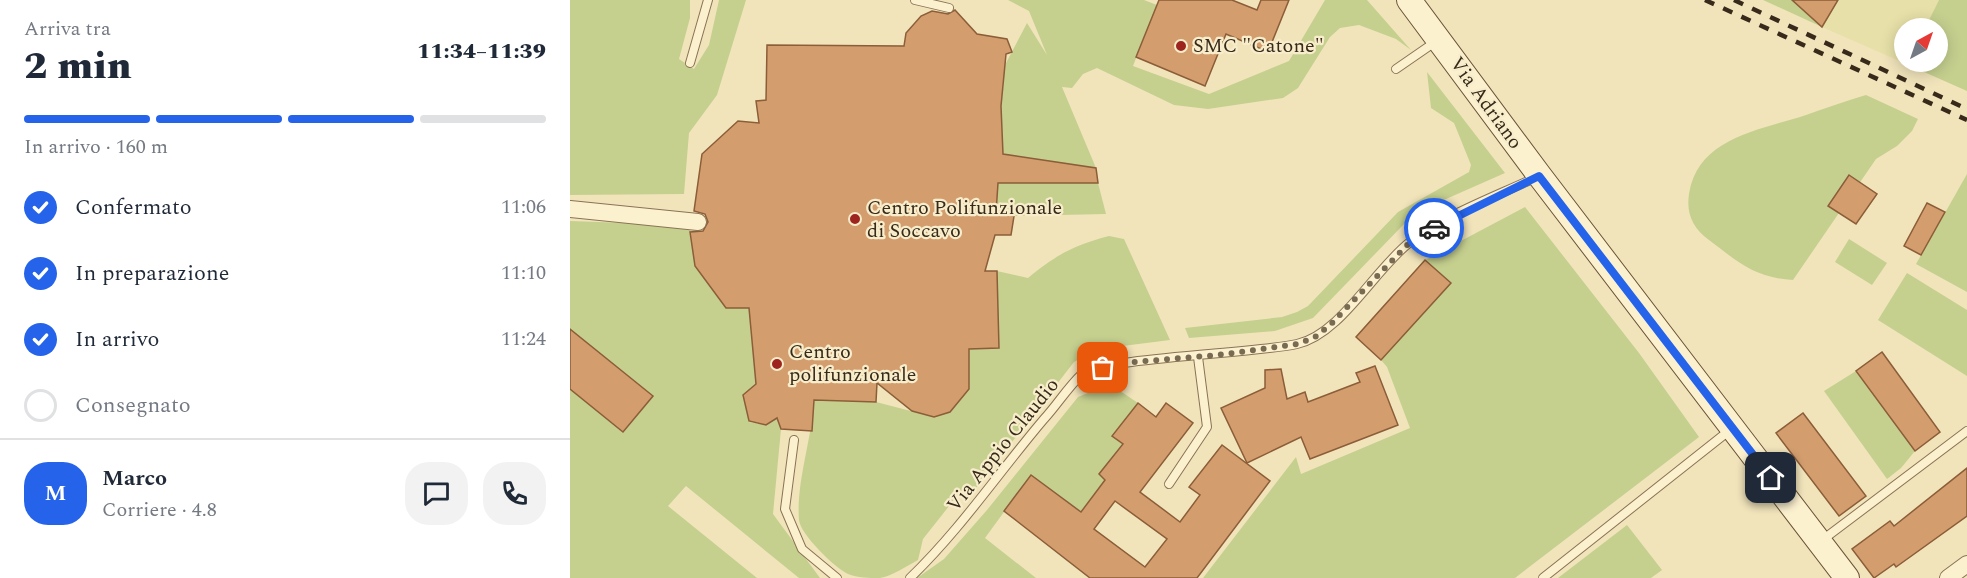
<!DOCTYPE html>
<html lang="it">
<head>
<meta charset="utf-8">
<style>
  body { margin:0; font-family:Spectral,serif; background:#f2f2f3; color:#1f2937; height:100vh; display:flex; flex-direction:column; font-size:22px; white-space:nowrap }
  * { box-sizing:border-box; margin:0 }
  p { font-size:20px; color:#747a83 }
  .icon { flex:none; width:33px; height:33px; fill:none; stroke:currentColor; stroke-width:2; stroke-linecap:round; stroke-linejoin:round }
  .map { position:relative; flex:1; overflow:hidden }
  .details { display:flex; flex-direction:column; background:#fff; width:570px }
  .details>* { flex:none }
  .needle { width:39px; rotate:40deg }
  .tools { position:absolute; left:1324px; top:18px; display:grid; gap:12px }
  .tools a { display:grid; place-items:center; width:54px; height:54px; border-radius:50%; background:#fff; box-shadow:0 3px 15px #0003; font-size:30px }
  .pin { position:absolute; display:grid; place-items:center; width:51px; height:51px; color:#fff; margin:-26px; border-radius:12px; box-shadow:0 3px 9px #0006 }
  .courier { position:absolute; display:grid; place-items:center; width:60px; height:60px; margin:-30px; border:4px solid #2563eb; border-radius:50%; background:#fff; color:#222; box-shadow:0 2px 8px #0007 }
  .summary em { font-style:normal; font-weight:800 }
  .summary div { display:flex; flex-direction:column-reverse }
  .summary { display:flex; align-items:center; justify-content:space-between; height:102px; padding:0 24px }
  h1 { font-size:39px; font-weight:800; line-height:45px }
  .bar { display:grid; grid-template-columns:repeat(4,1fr); gap:9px 6px; align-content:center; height:72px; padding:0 24px }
  .bar i { height:8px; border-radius:4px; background:#e0e1e3 }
  .bar .active { background:#2563eb }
  .bar p { grid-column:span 4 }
  .line { display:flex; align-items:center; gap:15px; padding:0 24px; border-top:2px solid #e0e1e3 }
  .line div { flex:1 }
  .round { display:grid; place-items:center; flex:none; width:63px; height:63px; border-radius:24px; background:#f2f2f3 }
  ol { padding:0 24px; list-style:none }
  li { display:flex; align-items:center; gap:18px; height:66px }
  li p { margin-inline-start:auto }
  li .icon { padding:6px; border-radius:50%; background:#2563eb; color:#fff; stroke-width:4 }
  li:last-child { color:#747a83 }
  li i { width:33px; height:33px; border:3px solid #e0e1e3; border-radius:50% }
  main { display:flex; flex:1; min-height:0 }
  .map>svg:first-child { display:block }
</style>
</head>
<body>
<main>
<section class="details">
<div class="summary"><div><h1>2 min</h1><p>Arriva tra</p></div><em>11:34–11:39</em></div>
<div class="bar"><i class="active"></i><i class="active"></i><i class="active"></i><i></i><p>In arrivo · 160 m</p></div>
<ol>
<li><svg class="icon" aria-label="check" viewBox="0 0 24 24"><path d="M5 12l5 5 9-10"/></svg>Confermato<p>11:06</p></li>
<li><svg class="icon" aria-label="check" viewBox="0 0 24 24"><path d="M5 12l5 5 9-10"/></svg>In preparazione<p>11:10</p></li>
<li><svg class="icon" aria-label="check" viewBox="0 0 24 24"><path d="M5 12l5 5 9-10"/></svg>In arrivo<p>11:24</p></li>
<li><i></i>Consegnato</li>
</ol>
<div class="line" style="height:108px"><b class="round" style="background:#2563eb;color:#fff">M</b><div><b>Marco</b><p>Corriere · 4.8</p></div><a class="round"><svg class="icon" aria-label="chat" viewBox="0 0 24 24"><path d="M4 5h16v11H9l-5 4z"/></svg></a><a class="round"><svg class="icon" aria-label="phone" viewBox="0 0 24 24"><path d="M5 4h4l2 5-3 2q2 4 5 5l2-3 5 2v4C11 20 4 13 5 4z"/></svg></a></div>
</section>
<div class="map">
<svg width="1397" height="578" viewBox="0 0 1397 578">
  <rect width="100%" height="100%" fill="#f1e4bb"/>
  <path fill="#e7e0a8" d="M 1268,0 L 1369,0 L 1355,28 L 1335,28 L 1336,64 L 1252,27 Z"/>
  <g fill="#c5d08f">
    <path d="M 0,0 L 120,0 L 120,18 L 109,59 L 124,69 L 139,45 L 149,0 L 176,0 L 147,95 L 119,133 L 114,194 L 0,195 Z"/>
    <path d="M 438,0 L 574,0 L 587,5 L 563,66 L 639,94 L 719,61 L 755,0 L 797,0 L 841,50 L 826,39 L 789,25 L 770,28 L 760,37 L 728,88 L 713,98 L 638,109 L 604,105 L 527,68 L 513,74 L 502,88 L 492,87 L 526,168 L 433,154 L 431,106 L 434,81 L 426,82 L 457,23 L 477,55 L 459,11 Z"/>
    <path d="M 1193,0 L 1222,0 L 1252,27 Z"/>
    <path d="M 1369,0 L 1397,0 L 1397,91 L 1336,64 L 1368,62 L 1368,28 L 1355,28 Z"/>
    <path d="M 857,72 L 935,173 L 867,203 L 836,222 L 743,318 L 705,331 L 619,338 L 615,328 L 712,317 L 727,312 L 738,306 L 828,212 L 899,172 L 901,165 L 884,123 L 861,108 Z"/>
    <path d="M 1296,95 L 1348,119 L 1342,131 L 1327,146 L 1306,159 L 1223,280 C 1185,278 1168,262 1139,240 C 1123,228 1116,214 1119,194 C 1128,137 1191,130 1236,115 C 1256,108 1275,101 1296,95 Z"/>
    <path d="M 1397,174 L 1397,292 L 1346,264 Z"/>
    <path d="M 428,183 L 528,183 L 536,214 L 444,216 L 426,213 Z"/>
    <path d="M 955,207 L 1069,353 L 1129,437 L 945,578 L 633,578 L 726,457 L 731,474 L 840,428 L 817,367 L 811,360 L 855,260 Z"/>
    <path d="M 0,221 L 86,224 L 120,230 L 125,266 L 156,307 L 179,308 L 186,384 L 173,395 L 179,422 L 196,425 L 207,418 L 211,429 L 203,514 L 250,578 L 229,578 L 116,486 L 98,506 L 187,578 L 0,578 L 0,389 L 53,432 L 83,396 L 0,329 Z"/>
    <path d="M 539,236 L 554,239 L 600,340 L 529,349 L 504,362 L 407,487 L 391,491 L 353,539 L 348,560 C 337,566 322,576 310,578 C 300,578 287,578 278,574 C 265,568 230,534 229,520 C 226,482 242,439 244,400 L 306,402 L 364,417 L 380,412 L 399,389 L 399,348 L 427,271 L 458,278 C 486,255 504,245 539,236 Z"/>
    <path d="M 1279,239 L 1317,263 L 1302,285 L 1265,262 Z"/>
    <path d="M 1337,273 L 1397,310 L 1397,376 L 1308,320 Z"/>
    <path d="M 1286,371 L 1345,451 L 1331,468 L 1317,479 L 1254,391 Z"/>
    <path d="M 540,384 L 568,403 L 543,435 L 553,444 L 530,474 L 535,480 L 511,512 L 461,475 L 415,538 L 466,578 L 347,578 L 374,559 L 417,510 L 508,397 Z"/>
    <path d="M 1057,525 L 1092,570 L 1081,578 L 988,578 Z"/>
  </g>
  <g fill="#d39d6e" stroke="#8b5d38" stroke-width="1.5" fill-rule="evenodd">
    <path d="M 589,0 L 662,0 L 687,10 L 691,0 L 719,0 L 698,52 L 656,34 L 635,86 L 566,57 Z"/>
    <path d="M 1222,0 L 1268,0 L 1252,27 Z"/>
    <path d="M 385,10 L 407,34 L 437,39 L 442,52 L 436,54 L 431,106 L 433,154 L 526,168 L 528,183 L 428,183 L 426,213 L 444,216 L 441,235 L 425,235 L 415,271 L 427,271 L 429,348 L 399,349 L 399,389 L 380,412 L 364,417 L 342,411 L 307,383 L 306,402 L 244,400 L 242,431 L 211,429 L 207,418 L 196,425 L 179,421 L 173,395 L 186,384 L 179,308 L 156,308 L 125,266 L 120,232 L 133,231 L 138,222 L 135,214 L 124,211 L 132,154 L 168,121 L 189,123 L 186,101 L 196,100 L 197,45 L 334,46 L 336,33 L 351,16 L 362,11 L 378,14 Z"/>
    <path d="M 1279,175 L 1307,194 L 1286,224 L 1258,206 Z"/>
    <path d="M 1357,203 L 1375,212 L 1351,255 L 1334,246 Z"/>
    <path d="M 855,260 L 881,283 L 811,360 L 786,337 Z"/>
    <path d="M 0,329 L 83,396 L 53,432 L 0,389 Z"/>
    <path d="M 1312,352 L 1370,432 L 1345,451 L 1286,371 Z"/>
    <path d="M 805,366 L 828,425 L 740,459 L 731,437 L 677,463 L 651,408 L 695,388 L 695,370 L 711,369 L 717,399 L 735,392 L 738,402 L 790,382 L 786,373 Z"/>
    <path d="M 568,403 L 586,417 L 596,403 L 623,423 L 570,492 L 610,522 L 630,495 L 619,487 L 652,445 L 700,481 L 627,578 L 520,578 L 434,511 L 461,475 L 511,512 L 535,480 L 529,474 L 553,444 L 542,436 ZM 545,501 L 597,539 L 575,567 L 524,529 Z"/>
    <path d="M 1233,413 L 1296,496 L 1269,516 L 1206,433 Z"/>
    <path d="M 1397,468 L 1397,516 L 1326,567 L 1324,564 L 1304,578 L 1282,549 L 1320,521 L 1324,526 Z"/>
  </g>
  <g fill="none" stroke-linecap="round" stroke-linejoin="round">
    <defs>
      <g id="lane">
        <path d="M 345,0 L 379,8"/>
        <path d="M 120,63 L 138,0"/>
        <path d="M 826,69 L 868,40"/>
        <path d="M 224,440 L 215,509 L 232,549 L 267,578"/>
        <path d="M 599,484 L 637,427 L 628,357"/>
        <path d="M 1251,541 L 1397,431"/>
        <path d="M 340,578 C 390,530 429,472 474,419 C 487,405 498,387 512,374 C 531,358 689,353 727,344 C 771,334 804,270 840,242 C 874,215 929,195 969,176"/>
        <path d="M 973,578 L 1160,430"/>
      </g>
      <g id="street">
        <path d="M 0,209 L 128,222"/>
        <path d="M 1378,578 L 1397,564"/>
      </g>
      <path id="secondary" d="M 839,0 L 969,175 L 1277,578"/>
    </defs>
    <use href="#lane" stroke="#8a7354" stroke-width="10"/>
    <use href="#street" stroke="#8a7354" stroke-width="18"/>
    <use href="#secondary" stroke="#6b5437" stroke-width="26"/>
    <use href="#lane" stroke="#fcf1cf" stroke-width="8"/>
    <use href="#street" stroke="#fcf1cf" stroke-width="16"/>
    <use href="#secondary" stroke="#fcf1cf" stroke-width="24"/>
    <g stroke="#382a1a" stroke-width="4.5" stroke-dasharray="10 10" stroke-linecap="butt">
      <path d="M 1135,0 L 1397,120"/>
      <path d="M 1164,0 L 1397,109"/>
    </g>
  </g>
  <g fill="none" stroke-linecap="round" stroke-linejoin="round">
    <path stroke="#796b52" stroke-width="6" stroke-dasharray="0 10.8" d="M 533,368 L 552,363 L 648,355 L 728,344 L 745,337 L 761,324 L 840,242 L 864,228"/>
    <path stroke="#2563eb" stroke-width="8" d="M 864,228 L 969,176 L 1201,478"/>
  </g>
  <g fill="#9e241f" stroke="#f8edcb" stroke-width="2">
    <circle cx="611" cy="46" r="6"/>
    <circle cx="285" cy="219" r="6"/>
    <circle cx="207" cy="364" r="6"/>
  </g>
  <g text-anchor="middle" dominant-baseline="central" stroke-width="4.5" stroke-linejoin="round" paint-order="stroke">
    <g font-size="20" fill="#382a1a" stroke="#f8edcb" text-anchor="start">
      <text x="623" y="46">SMC "Catone"</text>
      <text x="297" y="208">Centro Polifunzionale<tspan x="297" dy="23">di Soccavo</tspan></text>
      <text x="219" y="352">Centro<tspan x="219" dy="23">polifunzionale</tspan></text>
    </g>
    <g font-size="20" fill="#382a1a" stroke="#f8edcb">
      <text transform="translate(916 103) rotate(54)">Via Adriano</text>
      <text transform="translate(433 445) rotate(-51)">Via Appio Claudio</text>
    </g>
  </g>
</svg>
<div class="tools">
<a><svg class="needle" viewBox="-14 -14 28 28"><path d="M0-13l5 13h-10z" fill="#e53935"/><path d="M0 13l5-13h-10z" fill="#747a83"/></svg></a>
</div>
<div class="pin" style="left:533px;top:368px;background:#ea580c"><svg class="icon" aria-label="bag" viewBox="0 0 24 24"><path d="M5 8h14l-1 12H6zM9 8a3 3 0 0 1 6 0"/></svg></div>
<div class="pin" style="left:1201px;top:478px;background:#1f2937"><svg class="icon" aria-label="home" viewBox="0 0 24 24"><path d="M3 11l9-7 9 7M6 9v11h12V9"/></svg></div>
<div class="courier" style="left:864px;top:228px"><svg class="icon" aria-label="car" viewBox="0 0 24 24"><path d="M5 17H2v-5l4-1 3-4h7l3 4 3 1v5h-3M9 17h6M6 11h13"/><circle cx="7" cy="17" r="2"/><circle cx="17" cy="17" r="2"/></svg></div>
</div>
</main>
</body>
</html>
